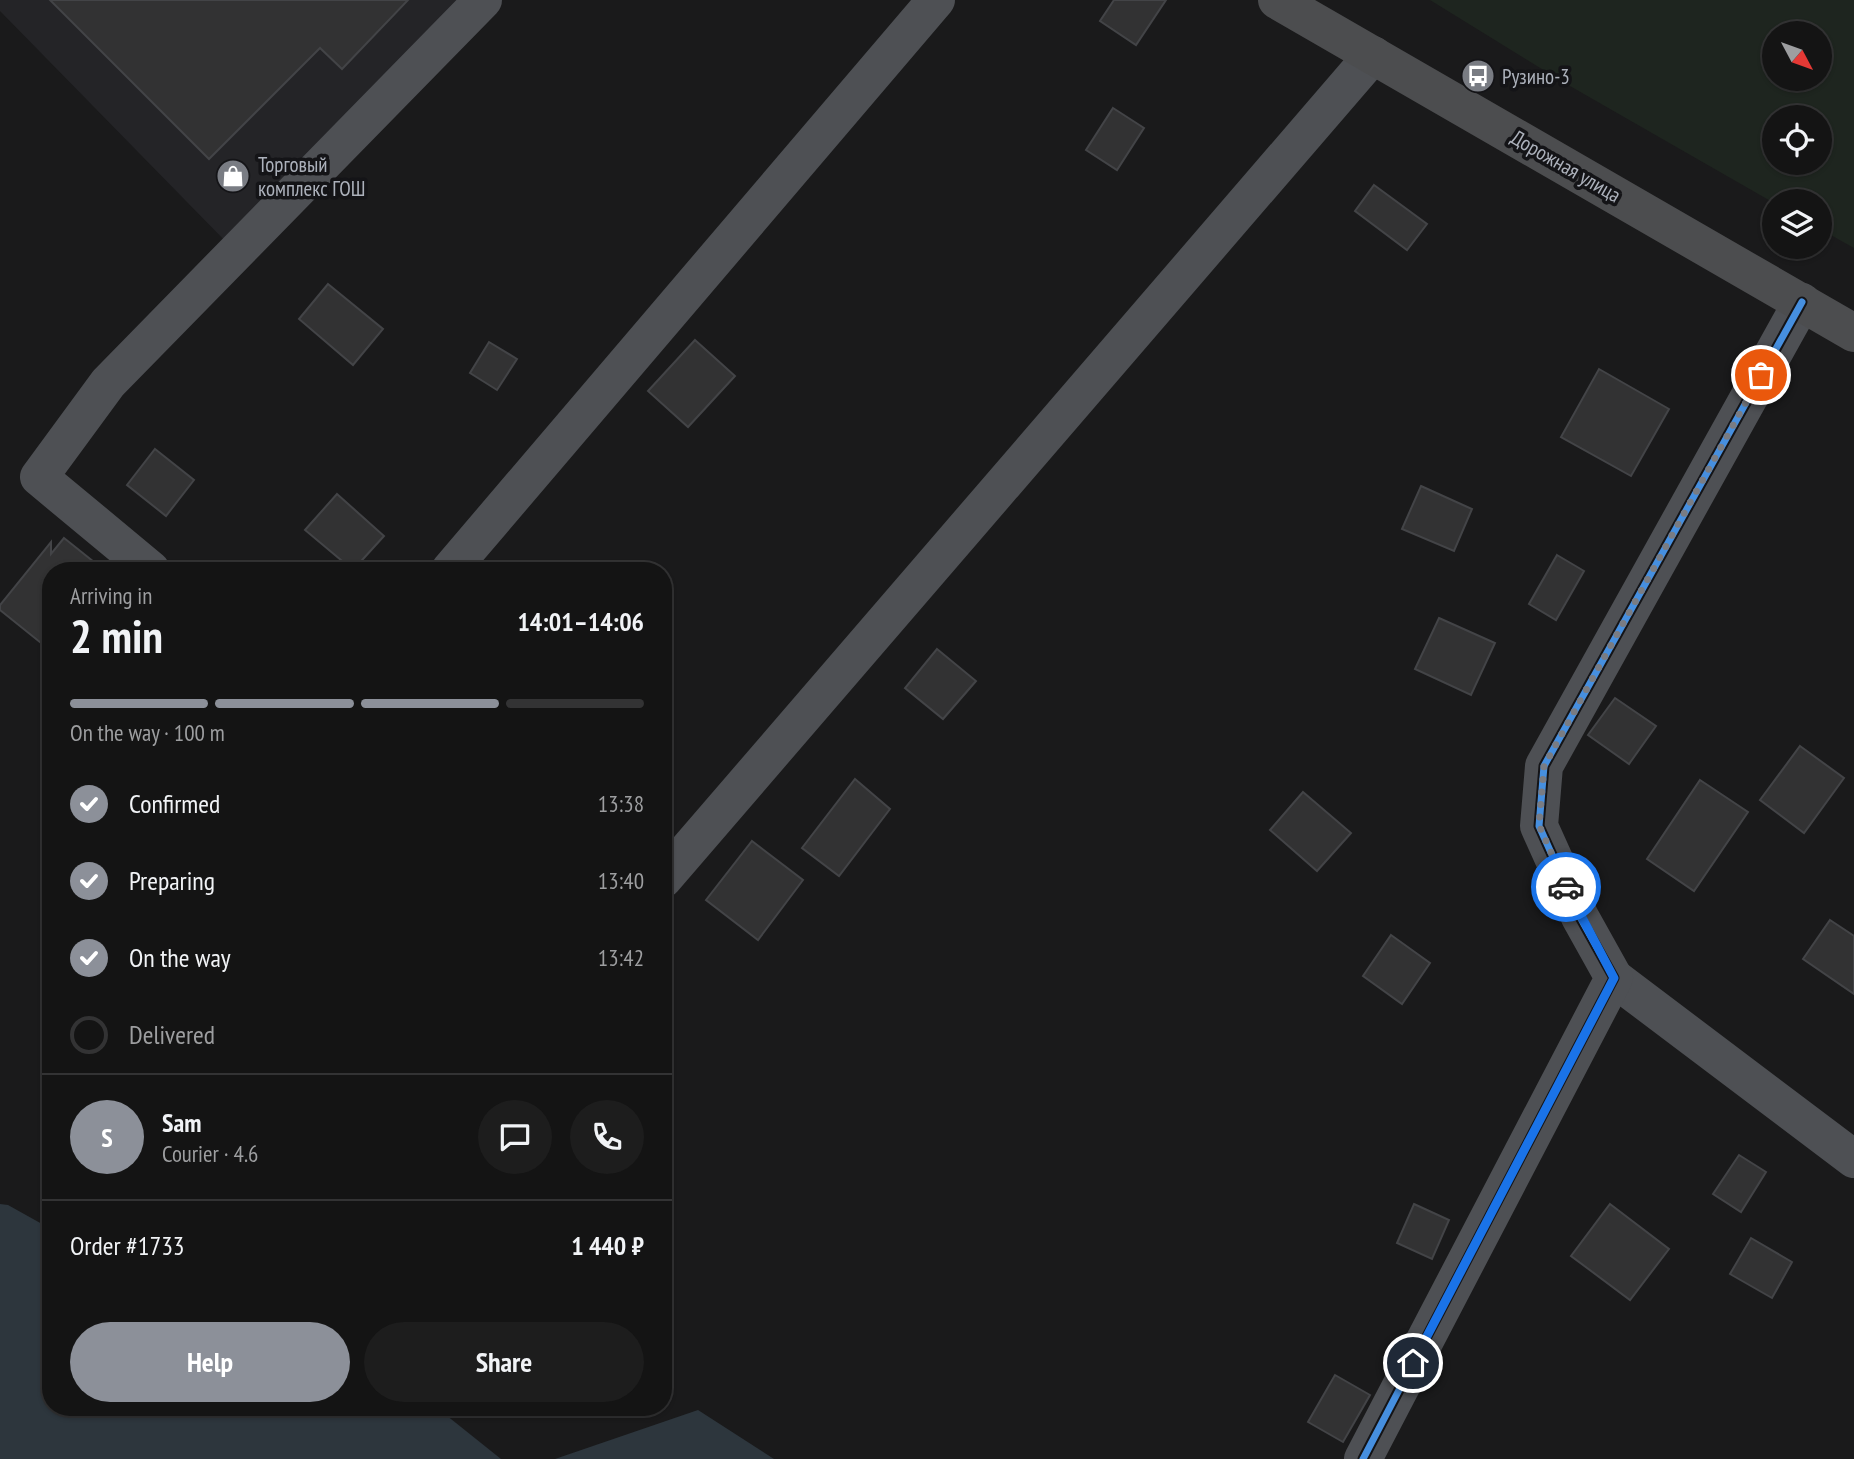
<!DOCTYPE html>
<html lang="en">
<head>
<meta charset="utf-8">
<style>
  body { margin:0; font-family:"PT Sans Narrow",sans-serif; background:#1d1d1d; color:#f1f3f6; height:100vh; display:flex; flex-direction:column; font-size:26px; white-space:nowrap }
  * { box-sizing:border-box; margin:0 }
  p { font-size:23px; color:#9d9ea0 }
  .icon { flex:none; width:38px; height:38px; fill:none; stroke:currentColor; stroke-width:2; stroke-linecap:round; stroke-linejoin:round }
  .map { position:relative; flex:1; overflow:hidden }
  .details { position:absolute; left:42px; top:562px; width:630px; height:854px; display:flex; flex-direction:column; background:#141414; border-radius:28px; box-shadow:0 2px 5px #0004,0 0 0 2px #333334 }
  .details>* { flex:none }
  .needle { width:46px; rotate:131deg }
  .buttons { position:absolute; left:1762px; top:21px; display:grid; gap:14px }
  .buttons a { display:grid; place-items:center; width:70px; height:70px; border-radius:50%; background:#141414; box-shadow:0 2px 5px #0004,0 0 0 2px #333334; font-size:35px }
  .pin { position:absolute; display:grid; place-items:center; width:60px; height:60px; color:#fff; margin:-30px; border:4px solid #fff; border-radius:50%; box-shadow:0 2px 7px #0007 }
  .courier { position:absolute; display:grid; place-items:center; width:70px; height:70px; margin:-35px; border:5px solid #1a73e8; border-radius:50%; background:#fff; color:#222; box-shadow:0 2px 9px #0007 }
  .summary em { font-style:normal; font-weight:600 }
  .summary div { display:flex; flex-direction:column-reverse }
  .summary { display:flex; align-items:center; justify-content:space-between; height:119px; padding:0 28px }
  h1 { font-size:46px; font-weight:600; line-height:52px }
  .bar { display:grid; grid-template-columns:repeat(4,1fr); gap:10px 7px; align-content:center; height:84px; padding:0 28px }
  .bar i { height:9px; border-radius:5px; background:#333334 }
  .bar .current { background:#8c9099 }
  .bar p { grid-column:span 4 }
  .line { display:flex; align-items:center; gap:18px; padding:0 28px; border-top:2px solid #333334 }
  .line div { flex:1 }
  .round { display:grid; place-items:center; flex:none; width:74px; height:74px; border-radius:37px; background:#1d1d1d }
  ol { padding:0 28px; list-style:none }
  li { display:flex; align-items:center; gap:21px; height:77px }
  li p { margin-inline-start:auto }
  li .icon { padding:7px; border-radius:50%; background:#8c9099; color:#fff; stroke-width:4 }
  li:last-child { color:#9d9ea0 }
  li i { width:38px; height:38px; border:4px solid #333334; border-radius:50% }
  .cta { display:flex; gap:14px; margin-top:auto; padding:14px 28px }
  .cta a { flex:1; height:80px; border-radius:42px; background:#8c9099; color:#fff; font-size:28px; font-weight:600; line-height:80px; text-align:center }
  .cta a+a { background:#1d1d1d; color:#f1f3f6 }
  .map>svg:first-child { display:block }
</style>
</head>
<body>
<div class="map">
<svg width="1854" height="1459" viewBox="0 0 1854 1459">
  <rect width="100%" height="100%" fill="#1a1a1b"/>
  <path fill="#242427" d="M 0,0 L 486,0 L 232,248 L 0,11 Z"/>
  <path fill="#1e251f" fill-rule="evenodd" d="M 1430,0 L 1854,0 L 1854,248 L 1820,229 L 1820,201 L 1774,203 L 1563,82 ZM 1774,33 L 1820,33 L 1820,79 L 1774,79 ZM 1774,117 L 1820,117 L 1820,163 L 1774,163 Z"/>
  <g fill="#2d363d">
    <path d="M 0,1204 L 8,1205 L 51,1229 L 51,1407 L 436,1407 L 501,1459 L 0,1459 Z"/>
    <path d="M 698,1410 L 774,1459 L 555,1459 Z"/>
  </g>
  <g fill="#323233" stroke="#434447" stroke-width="2">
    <path d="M 50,0 L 408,0 L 342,69 L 320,48 L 209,159 Z"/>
    <path d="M 1114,0 L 1166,0 L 1136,45 L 1100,21 Z"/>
    <path d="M 1113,108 L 1144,128 L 1117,170 L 1086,150 Z"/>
    <path d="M 1374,185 L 1427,224 L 1407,250 L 1355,211 Z"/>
    <path d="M 328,284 L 383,329 L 353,365 L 299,319 Z"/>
    <path d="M 695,340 L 735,376 L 688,427 L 648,391 Z"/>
    <path d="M 489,342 L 517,359 L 497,390 L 470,373 Z"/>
    <path d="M 1599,369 L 1669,409 L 1631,476 L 1561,437 Z"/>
    <path d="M 155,449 L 194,480 L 166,516 L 127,485 Z"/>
    <path d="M 1421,486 L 1472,509 L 1454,551 L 1402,529 Z"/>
    <path d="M 337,494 L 384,536 L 353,570 L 305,530 Z"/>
    <path d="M 64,538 L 104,570 L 51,570 L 51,651 L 0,610 L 0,605 L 51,542 L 51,554 Z"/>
    <path d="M 1557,555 L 1584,571 L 1556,620 L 1529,604 Z"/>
    <path d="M 1439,618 L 1495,643 L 1471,695 L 1415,669 Z"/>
    <path d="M 937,649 L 976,681 L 943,719 L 905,688 Z"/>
    <path d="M 1615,698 L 1656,726 L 1629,764 L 1588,735 Z"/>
    <path d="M 1800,746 L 1844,778 L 1804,833 L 1760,800 Z"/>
    <path d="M 855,779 L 890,809 L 839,876 L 802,848 Z"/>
    <path d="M 1700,780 L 1748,812 L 1694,891 L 1647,859 Z"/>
    <path d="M 1303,792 L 1351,833 L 1317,871 L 1270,830 Z"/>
    <path d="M 752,841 L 803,880 L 758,940 L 706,900 Z"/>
    <path d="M 1830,920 L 1854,936 L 1854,994 L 1803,959 Z"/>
    <path d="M 1391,935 L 1430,963 L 1402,1004 L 1363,976 Z"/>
    <path d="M 1739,1155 L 1766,1172 L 1741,1212 L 1713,1194 Z"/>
    <path d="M 1414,1204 L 1449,1220 L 1432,1259 L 1397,1243 Z"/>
    <path d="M 1610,1204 L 1669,1249 L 1630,1300 L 1571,1256 Z"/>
    <path d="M 1751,1238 L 1792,1262 L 1772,1298 L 1730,1274 Z"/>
    <path d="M 1335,1375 L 1370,1395 L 1343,1442 L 1308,1422 Z"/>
  </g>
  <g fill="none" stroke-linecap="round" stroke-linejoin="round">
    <g stroke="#4e5054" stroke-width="38">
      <path d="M 151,570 L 39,477 L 108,383 L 483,0"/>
      <path d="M 450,570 L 936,0"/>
      <path d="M 663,879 L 1373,55"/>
      <path d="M 1614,978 L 1854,1159"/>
      <path d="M 1363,1459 L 1614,978 L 1580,917 L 1539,826 L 1544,766 L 1802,302"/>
    </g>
    <path stroke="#4c4d4f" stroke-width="38" d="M 1277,0 L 1854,333"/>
    <defs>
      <path id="cycleway" d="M 1363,1459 L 1614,978 L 1580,917 L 1539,826 L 1544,766 L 1802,302"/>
    </defs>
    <use href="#cycleway" stroke="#141417" stroke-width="11"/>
    <use href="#cycleway" stroke="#468fdf" stroke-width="7"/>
  </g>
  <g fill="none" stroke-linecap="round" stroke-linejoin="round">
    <path stroke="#797c83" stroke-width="7" stroke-dasharray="0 12.6" d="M 1566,887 L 1539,825 L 1544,766 L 1761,375"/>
    <path stroke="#1a73e8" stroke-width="9" d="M 1413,1363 L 1614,978 L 1566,887"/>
  </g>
  <defs>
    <symbol id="bus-disc" viewBox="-11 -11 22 22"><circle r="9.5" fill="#797c83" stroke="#141417"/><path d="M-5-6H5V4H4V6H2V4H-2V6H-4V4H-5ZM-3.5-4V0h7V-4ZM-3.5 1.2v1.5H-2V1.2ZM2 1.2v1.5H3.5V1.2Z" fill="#fff"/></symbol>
    <symbol id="shop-disc" viewBox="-11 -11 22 22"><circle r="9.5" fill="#797c83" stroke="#141417"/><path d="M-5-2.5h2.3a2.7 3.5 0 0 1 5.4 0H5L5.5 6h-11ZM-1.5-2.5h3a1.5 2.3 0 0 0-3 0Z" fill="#fff"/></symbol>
  </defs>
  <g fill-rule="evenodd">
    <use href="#bus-disc" x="1459" y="57" width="38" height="38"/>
    <use href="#shop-disc" x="214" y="157" width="38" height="38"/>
  </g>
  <g text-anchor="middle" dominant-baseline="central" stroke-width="7" stroke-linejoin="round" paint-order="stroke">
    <g font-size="21" fill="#acb1bb" stroke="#141417" text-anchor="start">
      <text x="1502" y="76">Рузино-3</text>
      <text x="258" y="164">Торговый<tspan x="258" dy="24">комплекс ГОШ</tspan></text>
    </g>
    <g font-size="21" fill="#acb1bb" stroke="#141417">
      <text transform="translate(1566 166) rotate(30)">Дорожная улица</text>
    </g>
  </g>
</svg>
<div class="buttons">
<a><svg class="needle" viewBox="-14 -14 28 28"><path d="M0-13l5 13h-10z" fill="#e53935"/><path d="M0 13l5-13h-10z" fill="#9d9ea0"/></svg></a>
<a><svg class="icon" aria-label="locate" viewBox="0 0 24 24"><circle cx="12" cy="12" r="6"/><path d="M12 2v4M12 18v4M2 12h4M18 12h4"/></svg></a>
<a><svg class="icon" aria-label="layers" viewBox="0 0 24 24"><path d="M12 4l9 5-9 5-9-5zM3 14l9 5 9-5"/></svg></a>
</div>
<div class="pin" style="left:1761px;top:375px;background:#ea580c"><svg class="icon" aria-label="bag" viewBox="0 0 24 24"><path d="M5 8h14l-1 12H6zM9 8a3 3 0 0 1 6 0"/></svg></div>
<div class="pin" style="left:1413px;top:1363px;background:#1f2937"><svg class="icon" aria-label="home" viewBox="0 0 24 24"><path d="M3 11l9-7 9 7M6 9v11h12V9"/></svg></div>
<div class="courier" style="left:1566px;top:887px"><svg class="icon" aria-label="car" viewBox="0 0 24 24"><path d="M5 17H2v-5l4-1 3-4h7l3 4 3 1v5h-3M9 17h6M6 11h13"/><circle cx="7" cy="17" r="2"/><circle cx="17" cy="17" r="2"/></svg></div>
<section class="details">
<div class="summary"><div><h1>2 min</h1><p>Arriving in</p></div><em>14:01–14:06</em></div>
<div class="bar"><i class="current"></i><i class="current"></i><i class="current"></i><i></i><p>On the way · 100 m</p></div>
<ol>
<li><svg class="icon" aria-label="check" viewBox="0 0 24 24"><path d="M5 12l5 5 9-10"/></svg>Confirmed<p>13:38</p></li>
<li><svg class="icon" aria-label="check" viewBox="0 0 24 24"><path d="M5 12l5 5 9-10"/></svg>Preparing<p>13:40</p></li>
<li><svg class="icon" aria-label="check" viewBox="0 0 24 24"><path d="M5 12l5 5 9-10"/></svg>On the way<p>13:42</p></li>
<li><i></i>Delivered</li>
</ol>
<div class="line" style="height:126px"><b class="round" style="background:#8c9099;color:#fff">S</b><div><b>Sam</b><p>Courier · 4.6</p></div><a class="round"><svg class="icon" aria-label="chat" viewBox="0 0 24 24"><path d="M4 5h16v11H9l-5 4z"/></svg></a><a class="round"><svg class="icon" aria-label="phone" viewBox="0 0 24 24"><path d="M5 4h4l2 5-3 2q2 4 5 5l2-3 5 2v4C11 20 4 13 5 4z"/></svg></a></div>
<div class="line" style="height:91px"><div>Order #1733</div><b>1 440 ₽</b></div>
<div class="cta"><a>Help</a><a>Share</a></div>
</section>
</div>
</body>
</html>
